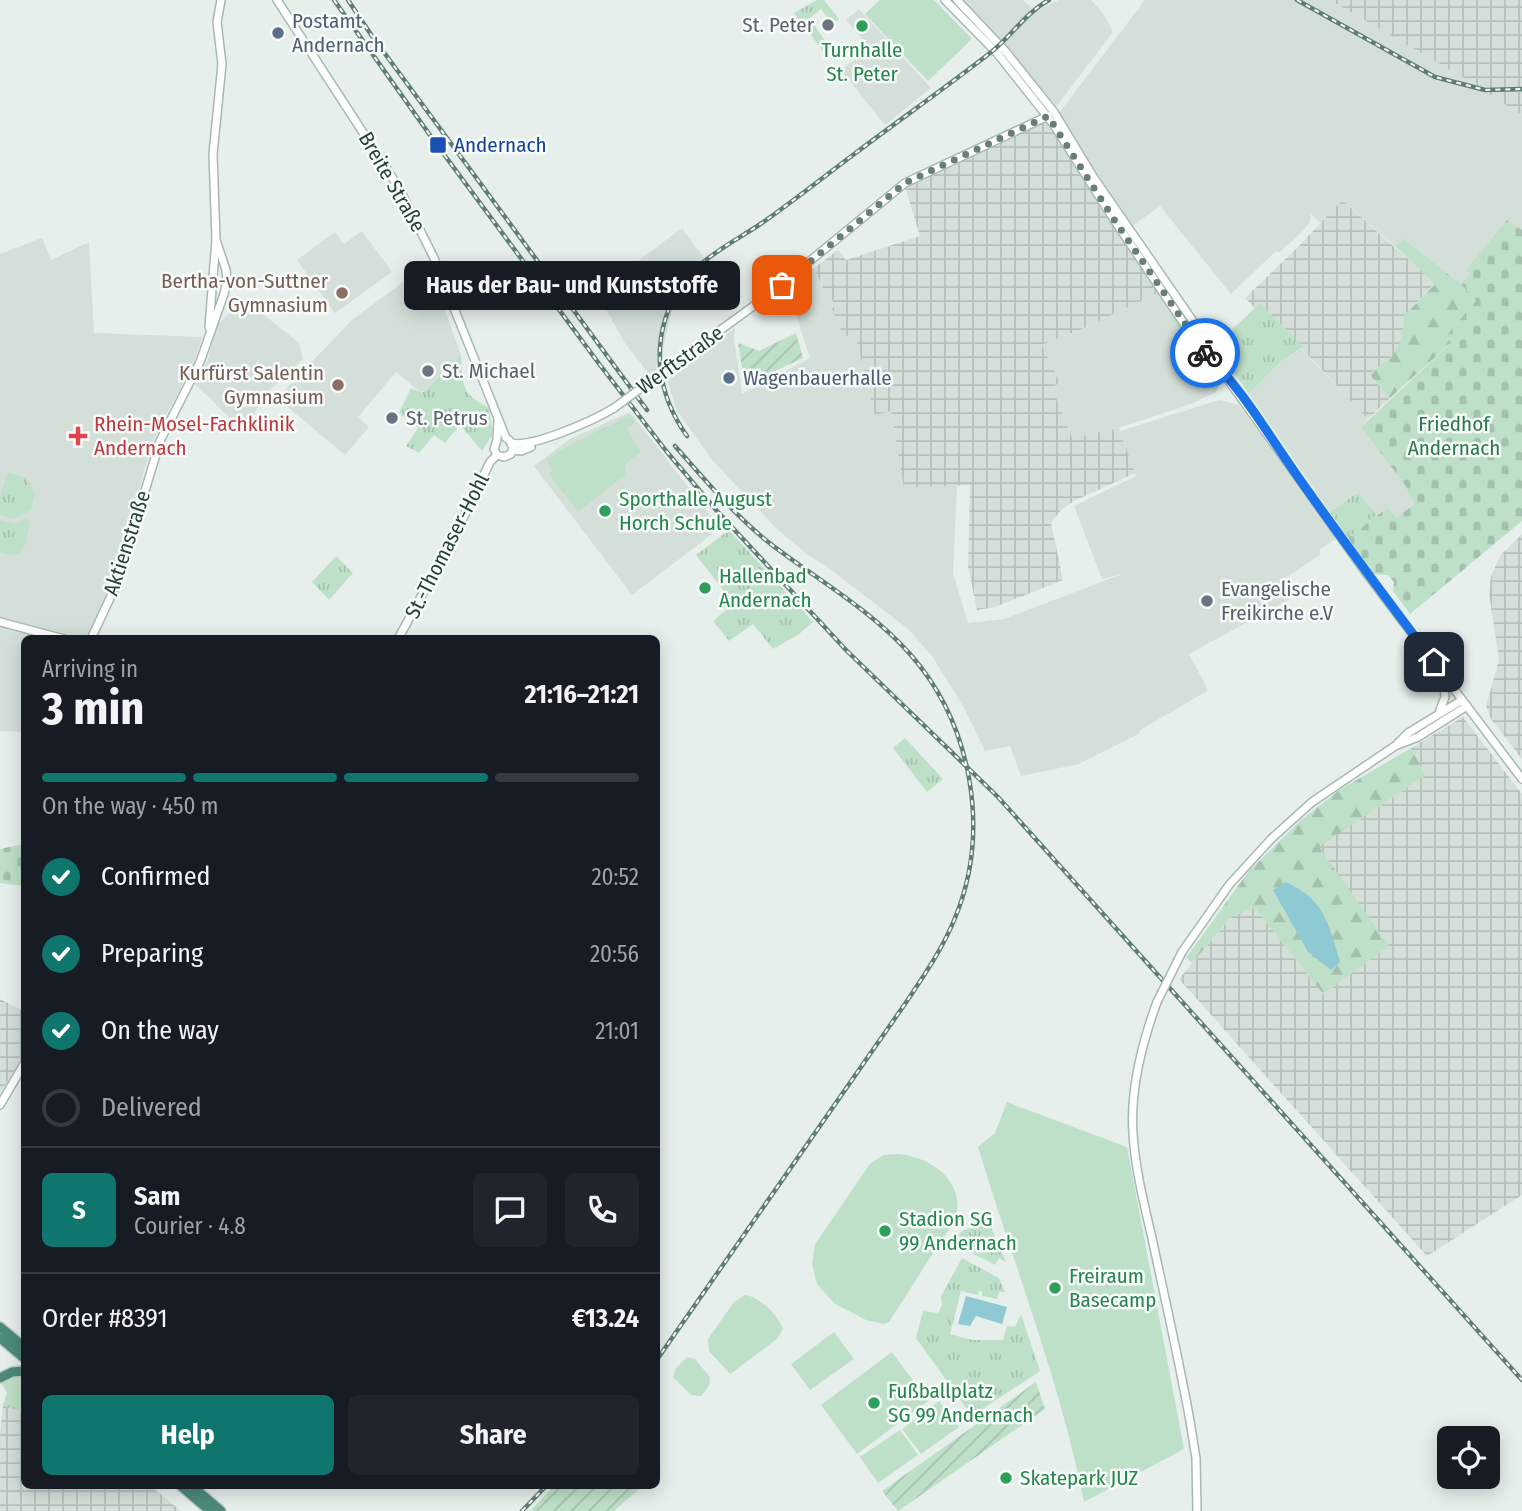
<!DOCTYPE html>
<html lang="en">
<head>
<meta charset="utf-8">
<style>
  body { margin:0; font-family:"Fira Sans Condensed",sans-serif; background:#20242c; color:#f1f3f6; height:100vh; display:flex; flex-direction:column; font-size:26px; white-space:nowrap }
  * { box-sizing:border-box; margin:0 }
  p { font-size:23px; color:#9ea1a6 }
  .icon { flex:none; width:38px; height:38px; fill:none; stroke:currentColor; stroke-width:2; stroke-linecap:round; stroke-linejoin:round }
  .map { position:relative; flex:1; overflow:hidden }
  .side { position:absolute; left:21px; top:635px; width:639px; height:854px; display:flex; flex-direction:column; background:#171b24; border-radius:10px; box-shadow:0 4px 18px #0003 }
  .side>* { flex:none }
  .fabs { position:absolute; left:1437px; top:1426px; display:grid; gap:14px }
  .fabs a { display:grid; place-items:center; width:63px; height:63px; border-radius:10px; background:#171b24; box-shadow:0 4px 18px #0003; font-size:35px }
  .pin { position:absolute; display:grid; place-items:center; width:60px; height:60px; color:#fff; margin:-30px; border-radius:14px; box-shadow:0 4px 10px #0006 }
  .courier { position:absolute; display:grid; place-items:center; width:70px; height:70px; margin:-35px; border:5px solid #1a73e8; border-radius:50%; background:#fff; color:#222; box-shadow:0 2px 9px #0007 }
  .bubble { position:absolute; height:49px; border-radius:10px; background:#171b24; box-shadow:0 4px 18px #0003; font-size:23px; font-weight:700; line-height:49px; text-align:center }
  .headline em { font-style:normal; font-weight:700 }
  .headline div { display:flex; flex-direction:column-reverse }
  .headline { display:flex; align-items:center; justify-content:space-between; height:119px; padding:0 21px }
  h1 { font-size:46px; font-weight:700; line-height:52px }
  .bar { display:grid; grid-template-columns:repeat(4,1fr); gap:10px 7px; align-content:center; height:84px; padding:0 21px }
  .bar i { height:9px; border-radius:5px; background:#363941 }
  .bar .selected { background:#0f766e }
  .bar p { grid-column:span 4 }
  .line { display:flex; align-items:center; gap:18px; padding:0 21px; border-top:2px solid #363941 }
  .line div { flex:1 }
  .round { display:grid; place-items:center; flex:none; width:74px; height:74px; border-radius:10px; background:#20242c }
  ol { padding:0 21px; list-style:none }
  li { display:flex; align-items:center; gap:21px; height:77px }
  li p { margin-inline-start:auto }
  li .icon { padding:7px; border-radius:50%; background:#0f766e; color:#fff; stroke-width:4 }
  li:last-child { color:#9ea1a6 }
  li i { width:38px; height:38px; border:4px solid #363941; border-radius:50% }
  .button { display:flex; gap:14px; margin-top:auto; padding:14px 21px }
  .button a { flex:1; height:80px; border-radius:10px; background:#0f766e; color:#fff; font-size:28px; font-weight:700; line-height:80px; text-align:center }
  .button a+a { background:#20242c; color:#f1f3f6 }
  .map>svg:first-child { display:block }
</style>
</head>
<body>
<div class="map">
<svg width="1522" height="1511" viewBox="0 0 1522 1511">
  <defs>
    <pattern id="industrial-grid" width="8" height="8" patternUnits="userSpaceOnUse" patternTransform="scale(1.75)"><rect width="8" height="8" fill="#d4dfda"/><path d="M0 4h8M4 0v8" fill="none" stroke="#b6c1bc"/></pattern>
    <pattern id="grass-tufts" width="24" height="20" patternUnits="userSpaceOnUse" patternTransform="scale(1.75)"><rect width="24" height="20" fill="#bfe0c8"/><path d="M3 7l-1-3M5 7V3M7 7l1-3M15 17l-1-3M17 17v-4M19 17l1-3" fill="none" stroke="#a4c1ad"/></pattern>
    <pattern id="forest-firs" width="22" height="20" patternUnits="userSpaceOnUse" patternTransform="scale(1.75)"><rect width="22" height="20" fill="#bfe0c8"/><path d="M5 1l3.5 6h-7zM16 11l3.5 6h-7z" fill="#a4c1ad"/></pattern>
    <pattern id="cemetery-stones" width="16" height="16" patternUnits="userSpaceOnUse" patternTransform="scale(1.75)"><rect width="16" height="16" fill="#bfe0c8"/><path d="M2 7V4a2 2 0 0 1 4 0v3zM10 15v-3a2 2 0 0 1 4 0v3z" fill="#a4c1ad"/></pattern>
    <pattern id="garden-furrows" width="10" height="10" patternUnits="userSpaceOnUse" patternTransform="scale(1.75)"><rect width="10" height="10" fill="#bfe0c8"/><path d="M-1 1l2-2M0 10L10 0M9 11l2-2" fill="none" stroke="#a4c1ad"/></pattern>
  </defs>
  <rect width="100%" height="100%" fill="#e6efeb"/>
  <g fill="#d4dfda">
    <path d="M 959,0 L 1023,0 L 1035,11 L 1059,0 L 1091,0 L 1103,13 L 1113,32 L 1056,107 Z"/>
    <path d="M 1145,0 L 1330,0 L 1464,78 L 1522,115 L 1522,230 L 1507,220 L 1467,270 L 1470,273 L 1461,284 L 1403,238 L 1395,246 L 1342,200 L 1321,223 L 1311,214 L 1310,222 L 1301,233 L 1279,253 L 1276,251 L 1231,294 L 1160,206 L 1131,227 L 1059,113 Z"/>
    <path d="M 859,9 L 931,88 L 885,125 L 841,70 L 863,53 L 859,48 L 865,42 L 846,20 Z"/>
    <path d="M 682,228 L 707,262 L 689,280 L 673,306 L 663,348 L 663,366 L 650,375 L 624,342 L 597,292 Z"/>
    <path d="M 362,231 L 392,272 L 335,313 L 297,260 L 335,232 L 344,244 Z"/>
    <path d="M 42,238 L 51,260 L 89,242 L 94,333 L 202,337 L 193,365 L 160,426 L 151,446 L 113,586 L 87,639 L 72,639 L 0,618 L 0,254 Z"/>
    <path d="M 428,264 L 461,355 L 421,393 L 396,372 L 358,417 L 369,427 L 345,455 L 277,398 L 353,319 Z"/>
    <path d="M 814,268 L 823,290 L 827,289 L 855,335 L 875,414 L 891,410 L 904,487 L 957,485 L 953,573 L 968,623 L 1004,619 L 1125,573 L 1102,579 L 1074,506 L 1136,476 L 1120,431 L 1219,400 L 1239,405 L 1336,539 L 1320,549 L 1320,555 L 1280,582 L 1290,599 L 1189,654 L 1206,686 L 1207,691 L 1142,729 L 1137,735 L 1079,764 L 1021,776 L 1010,746 L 985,751 L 963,706 L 932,656 L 908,629 L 826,566 L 808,555 L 776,528 L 713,461 L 677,411 L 667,380 L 735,328 L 734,339 L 742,394 L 810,358 L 787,287 Z"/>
    <path d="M 1158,293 L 1220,383 L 1216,392 L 1193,403 L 1119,428 L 1072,438 L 1052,387 L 1060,383 L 1042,345 L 1084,328 Z"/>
    <path d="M 244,299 L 299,343 L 303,359 L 268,392 L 243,431 L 195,384 L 208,360 L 215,327 Z"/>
    <path d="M 1301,349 L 1368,419 L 1361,427 L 1409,489 L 1406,492 L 1416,503 L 1397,518 L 1388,507 L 1377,515 L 1357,492 L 1330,512 L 1249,394 L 1279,363 Z"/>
    <path d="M 630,412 L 720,528 L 632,595 L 534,466 L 570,439 Z"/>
    <path d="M 0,628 L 41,638 L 24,639 L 24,732 L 0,731 Z"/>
  </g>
  <g fill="url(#industrial-grid)">
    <path d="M 1330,0 L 1522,0 L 1522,115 L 1464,78 Z"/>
    <path d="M 1048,121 L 1100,207 L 1158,293 L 1084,328 L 1042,345 L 1060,383 L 1052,387 L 1072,438 L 1119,428 L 1135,473 L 1074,501 L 1061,510 L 1051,523 L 1063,580 L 995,607 L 977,610 L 968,566 L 970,485 L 904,488 L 891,411 L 875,415 L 855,335 L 844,336 L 832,309 L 835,305 L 827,290 L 824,291 L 814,268 L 838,250 L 846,260 L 920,236 L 905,187 Z"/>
    <path d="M 1342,200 L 1435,283 L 1404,316 L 1403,339 L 1391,359 L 1369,374 L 1390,398 L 1368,419 L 1260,304 L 1255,308 L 1245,298 L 1299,246 Z"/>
    <path d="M 1522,534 L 1522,759 L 1491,719 L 1486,706 L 1499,660 L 1489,593 L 1491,576 L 1500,556 Z"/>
    <path d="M 1463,717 L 1522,794 L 1522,1195 L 1427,1256 L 1179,979 L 1232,916 L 1255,908 L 1323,994 L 1388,946 L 1318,847 L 1426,775 L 1411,748 Z"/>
    <path d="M 0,999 L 24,1011 L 24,1055 L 0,1093 Z"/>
    <path d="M 3,1405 L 24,1413 L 24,1486 L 151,1486 L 181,1511 L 0,1511 L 0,1434 Z"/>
  </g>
  <g fill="url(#grass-tufts)">
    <path d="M 817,0 L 824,0 L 839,19 L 832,24 L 821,9 L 810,18 L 829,47 L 823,51 L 794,13 Z"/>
    <path d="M 1260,303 L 1303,347 L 1279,363 L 1249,394 L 1215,346 Z"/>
    <path d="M 1172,313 L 1220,383 L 1214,393 L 1211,386 L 1206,382 L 1189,344 L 1171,318 Z"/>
    <path d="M 461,355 C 463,385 460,393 489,408 L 493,434 L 482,451 L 460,425 L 445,443 L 434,435 L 419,453 L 406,446 L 418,428 L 399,413 L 411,388 L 422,393 Z"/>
    <path d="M 7,472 L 25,477 L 35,493 L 31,509 L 14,519 L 0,515 L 0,499 Z"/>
    <path d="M 1358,492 L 1377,515 L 1348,538 L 1330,512 Z"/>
    <path d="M 24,519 L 30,521 L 25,545 L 20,553 L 14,556 L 0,552 L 0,520 L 15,524 Z"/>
    <path d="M 729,530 L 813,622 L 798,635 L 773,649 L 753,624 L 729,641 L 713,621 L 726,610 L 723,606 L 730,599 L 696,555 Z"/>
    <path d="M 336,556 L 353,573 L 329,600 L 312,582 Z"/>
    <path d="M 905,738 L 943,779 L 927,792 L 893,748 Z"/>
    <path d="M 979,1226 L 991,1227 L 1006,1262 L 999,1258 L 995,1265 L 966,1250 L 969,1243 L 957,1236 L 964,1230 Z"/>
    <path d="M 962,1258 L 999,1278 L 1005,1292 L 999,1292 L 997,1299 L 982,1296 L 982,1291 L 979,1291 L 978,1295 L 961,1291 L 950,1334 L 972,1340 L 1003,1340 L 1007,1326 L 1015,1327 L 1021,1314 L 1040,1371 L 972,1416 L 916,1338 L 923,1311 L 938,1313 L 942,1305 L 941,1296 Z"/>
    <path d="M 24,1374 L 24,1413 L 3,1405 L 7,1393 L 0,1381 L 12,1375 Z"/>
  </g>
  <g fill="url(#forest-firs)">
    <path d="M 1403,238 L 1461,284 L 1477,301 L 1447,335 L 1452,342 L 1390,398 L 1369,374 C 1396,355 1402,349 1404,316 L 1435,284 L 1395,246 Z"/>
    <path d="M 1411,748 L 1426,775 L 1319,847 L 1389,946 L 1323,994 L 1255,908 L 1232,916 L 1192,963 L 1186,958 L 1248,872 L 1300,821 L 1338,791 Z"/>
  </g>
  <g fill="url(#cemetery-stones)">
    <path d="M 1507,220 L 1522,230 L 1522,521 L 1410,614 L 1393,591 L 1394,582 L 1388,575 L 1373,574 L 1348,538 L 1388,507 L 1397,518 L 1415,503 L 1406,491 L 1408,489 L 1361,427 L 1451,343 L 1447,335 L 1476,301 L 1461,284 L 1470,273 L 1466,270 Z"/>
    <path d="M 24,844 L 24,886 L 0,883 L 0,849 Z"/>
  </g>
  <g fill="url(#garden-furrows)">
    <path d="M 796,333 L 803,358 L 745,385 L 738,343 L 759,351 Z"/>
    <path d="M 1036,1382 L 1045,1409 L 898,1511 L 882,1491 Z"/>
    <path d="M 554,1486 L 643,1486 L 614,1511 L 530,1511 Z"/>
  </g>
  <g fill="#bfe0c8">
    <path d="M 880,0 L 934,0 L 972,39 L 928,81 L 865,14 Z"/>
    <path d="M 630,415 L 635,422 L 627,429 L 641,452 L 626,463 L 625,475 L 578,512 L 549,474 L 552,471 L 547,460 L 571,444 Z"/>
    <path d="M 1007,1102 L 1127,1147 L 1184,1449 L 1084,1502 C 1060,1381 1014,1266 978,1147 L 995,1133 Z"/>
    <path d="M 899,1154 C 930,1157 965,1180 956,1217 C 953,1226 944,1236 939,1244 C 922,1270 906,1296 889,1322 L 884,1324 L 866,1320 L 835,1304 L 817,1284 L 812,1264 L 815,1244 L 870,1164 L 883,1155 Z"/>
    <path d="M 745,1295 C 760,1297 778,1315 783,1329 L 777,1339 L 730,1374 L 709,1351 L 708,1339 L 734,1302 Z"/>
    <path d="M 834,1332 L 854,1359 L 810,1390 L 791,1364 Z"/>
    <path d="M 892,1352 L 928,1401 L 857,1454 L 821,1405 Z"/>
    <path d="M 687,1357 L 695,1359 L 710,1377 L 709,1386 L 701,1396 L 691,1395 L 673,1377 L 676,1368 Z"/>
    <path d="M 939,1401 L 959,1427 L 921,1454 L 902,1429 Z"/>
    <path d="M 900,1430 L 918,1455 L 878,1483 L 860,1457 Z"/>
  </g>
  <g fill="#8ec9d4">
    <path d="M 1286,882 C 1325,900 1328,923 1340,961 L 1331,970 L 1308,952 L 1273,890 Z"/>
    <path d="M 966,1296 L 1007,1307 L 1002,1324 L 976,1316 L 970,1326 L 958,1324 Z"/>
  </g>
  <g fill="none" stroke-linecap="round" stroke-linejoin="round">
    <defs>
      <g id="tertiary">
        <path d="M 277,0 L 399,188 L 434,258 L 506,438"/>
        <path d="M 945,0 L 997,53 L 1054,125 L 1115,221 L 1197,343 L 1210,358"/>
        <path d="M 957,0 L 1006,52 L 1054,112 L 1094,178 L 1195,324 L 1214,360 L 1367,574 L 1522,779"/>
        <path d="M 209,327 L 216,240 L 213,154 L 222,64 L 217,22 L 221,0"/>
        <path d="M 672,365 L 766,297 L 905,183 L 1048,116"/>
        <path d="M 512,443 C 533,448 594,420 614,408"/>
        <path d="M 513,450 L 521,451 L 531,447"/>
        <path d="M 497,455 L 494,449 L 497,440 L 498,421"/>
        <path d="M 497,455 L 504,457 L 511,454 L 513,447 L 509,440"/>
        <path d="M 0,622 L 64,639"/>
        <path d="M 91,639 L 118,581 L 160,441 L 200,362 L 224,294 L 227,281 L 226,270 L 216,240"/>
        <path d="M 398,639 L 458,529 L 490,462 L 497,455"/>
        <path d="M 1440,710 L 1445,697 L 1443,678"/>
        <path d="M 1398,743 L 1408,733 L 1462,700"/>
        <path d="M 1182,952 L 1229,885 L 1271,839 L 1312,802 L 1395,746 L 1418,737 L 1467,706"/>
        <path d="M 1157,1002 C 1142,1043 1130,1089 1133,1133 C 1135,1168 1144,1204 1152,1238 C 1165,1299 1179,1360 1190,1421 L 1196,1458 L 1197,1511"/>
        <path d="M 0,1105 L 24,1064"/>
      </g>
      <g id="trunk">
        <path d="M 0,1327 L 24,1347"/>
        <path d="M 0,1338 L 24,1358"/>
        <path d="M 0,1378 L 12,1372 L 24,1371"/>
        <path d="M 181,1486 L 210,1511"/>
        <path d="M 192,1486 L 221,1511"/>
      </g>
    </defs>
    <use href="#tertiary" stroke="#a8b8b2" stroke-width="10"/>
    <use href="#trunk" stroke="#c2cac8" stroke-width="12"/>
    <use href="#tertiary" stroke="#fff" stroke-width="7"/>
    <use href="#trunk" stroke="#4c8a7c" stroke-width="9"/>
    <defs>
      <g id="rail">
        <path d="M 334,0 L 437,145 L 600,365 L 667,452 L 717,511 L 847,651 L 998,797 L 1522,1380"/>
        <path d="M 348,0 L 372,36 L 647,410"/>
        <path d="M 1297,0 L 1435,77 L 1485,90 L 1522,89"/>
        <path d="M 687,436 C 657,394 650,343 675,296 C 694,261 727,246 759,225 C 791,203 822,178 853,155 C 898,121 945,88 990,53 C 1011,37 1025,13 1049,0"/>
        <path d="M 656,1361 L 907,1001 C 925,974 943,948 955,918 C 991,831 972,724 910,654 C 871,610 818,580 772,545 C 736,517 705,480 675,446"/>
        <path d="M 522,1511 L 546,1486"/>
      </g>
    </defs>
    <use href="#rail" stroke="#5f7d75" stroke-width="4.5"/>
    <use href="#rail" stroke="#f7fbf9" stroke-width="2" stroke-dasharray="5" stroke-linecap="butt"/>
    <defs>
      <g id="tertiary-bridge">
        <path d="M 614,408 L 672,365"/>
        <path d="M 1157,1002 L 1182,952"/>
      </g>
    </defs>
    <use href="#tertiary-bridge" stroke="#a8b8b2" stroke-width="10" stroke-linecap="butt"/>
    <use href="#tertiary-bridge" stroke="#fff" stroke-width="7"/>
  </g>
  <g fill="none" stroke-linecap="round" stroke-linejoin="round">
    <path stroke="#687f78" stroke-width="7" stroke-dasharray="0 12.6" d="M 782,285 L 905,183 L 1048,116 L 1115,221 L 1205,353"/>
    <path stroke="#1a73e8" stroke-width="9" d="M 1205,353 C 1242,388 1269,436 1298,477 C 1342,540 1388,601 1434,662"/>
  </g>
  <g fill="#6b7280" stroke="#f7fbf9" stroke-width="2.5">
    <circle cx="828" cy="25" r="7"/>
    <circle cx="428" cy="371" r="7"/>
    <circle cx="392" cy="418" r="7"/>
    <circle cx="1207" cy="601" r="7"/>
  </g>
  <g fill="#2e9e5b" stroke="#f7fbf9" stroke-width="2.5">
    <circle cx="862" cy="26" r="7"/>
    <circle cx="605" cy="511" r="7"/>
    <circle cx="705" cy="588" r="7"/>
    <circle cx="885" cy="1231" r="7"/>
    <circle cx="1055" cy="1288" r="7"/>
    <circle cx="874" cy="1403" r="7"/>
    <circle cx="1006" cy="1478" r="7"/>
  </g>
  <g fill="#5c6f8a" stroke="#f7fbf9" stroke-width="2.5">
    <circle cx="278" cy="33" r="7"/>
    <circle cx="729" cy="378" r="7"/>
  </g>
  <rect fill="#1a4fb4" stroke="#f7fbf9" stroke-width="2.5" x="429" y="136" width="18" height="18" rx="3.5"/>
  <g fill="#8d6e63" stroke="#f7fbf9" stroke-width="2.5">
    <circle cx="342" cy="293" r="7"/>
    <circle cx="338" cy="385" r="7"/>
  </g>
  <path fill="#e0444e" stroke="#f7fbf9" stroke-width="2.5" d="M74.5 425.5h7v7h7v7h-7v7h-7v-7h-7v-7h7z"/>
  <g text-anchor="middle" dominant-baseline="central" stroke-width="5" stroke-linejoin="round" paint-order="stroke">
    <g font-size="21" fill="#4e5e75" stroke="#f7fbf9" text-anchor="start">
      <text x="292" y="21">Postamt<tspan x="292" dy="24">Andernach</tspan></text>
      <text x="743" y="378">Wagenbauerhalle</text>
    </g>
    <g font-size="21" fill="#5b616d" stroke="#f7fbf9" text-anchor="start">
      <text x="814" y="25" text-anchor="end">St. Peter</text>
      <text x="442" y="371">St. Michael</text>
      <text x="406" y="418">St. Petrus</text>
      <text x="1221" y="589">Evangelische<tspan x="1221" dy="24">Freikirche e.V</tspan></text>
    </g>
    <g font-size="21" fill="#27864d" stroke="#f7fbf9" text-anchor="start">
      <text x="862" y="50" text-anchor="middle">Turnhalle<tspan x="862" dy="24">St. Peter</tspan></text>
      <text x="619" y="499">Sporthalle August<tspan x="619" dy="24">Horch Schule</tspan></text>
      <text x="719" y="576">Hallenbad<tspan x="719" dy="24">Andernach</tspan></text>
      <text x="899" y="1219">Stadion SG<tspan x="899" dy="24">99 Andernach</tspan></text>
      <text x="1069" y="1276">Freiraum<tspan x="1069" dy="24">Basecamp</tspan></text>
      <text x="888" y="1391">Fußballplatz<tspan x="888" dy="24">SG 99 Andernach</tspan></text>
      <text x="1020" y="1478">Skatepark JUZ</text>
    </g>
    <g font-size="21" fill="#164399" stroke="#f7fbf9" text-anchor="start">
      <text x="454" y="145">Andernach</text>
    </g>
    <g font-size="21" fill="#24423a" stroke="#f7fbf9">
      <text transform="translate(392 182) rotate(60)">Breite Straße</text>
      <text transform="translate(680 360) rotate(-36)">Werftstraße</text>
      <text transform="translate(127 543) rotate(-72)">Aktienstraße</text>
      <text transform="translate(447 546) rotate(-63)">St.-Thomaser-Hohl</text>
    </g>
    <g font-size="21" fill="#785e54" stroke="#f7fbf9" text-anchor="end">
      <text x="328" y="281">Bertha-von-Suttner<tspan x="328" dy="24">Gymnasium</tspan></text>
      <text x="324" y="373">Kurfürst Salentin<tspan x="324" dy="24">Gymnasium</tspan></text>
    </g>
    <g font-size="21" fill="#be3a42" stroke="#f7fbf9" text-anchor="start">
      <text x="94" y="424">Rhein-Mosel-Fachklinik<tspan x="94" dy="24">Andernach</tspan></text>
    </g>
    <g font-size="21" fill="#2d7a4b" stroke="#f7fbf9">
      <text x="1454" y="424">Friedhof<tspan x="1454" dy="24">Andernach</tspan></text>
    </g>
  </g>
</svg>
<div class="fabs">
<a><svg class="icon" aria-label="locate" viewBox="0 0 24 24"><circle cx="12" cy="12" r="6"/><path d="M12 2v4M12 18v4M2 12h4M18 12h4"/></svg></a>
</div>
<div class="pin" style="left:782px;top:285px;background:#ea580c"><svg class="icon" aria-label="bag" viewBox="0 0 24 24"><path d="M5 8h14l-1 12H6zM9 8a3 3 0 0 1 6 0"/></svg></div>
<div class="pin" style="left:1434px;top:662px;background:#1f2937"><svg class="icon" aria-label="home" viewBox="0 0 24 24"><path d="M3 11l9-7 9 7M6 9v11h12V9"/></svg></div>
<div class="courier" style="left:1205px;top:353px"><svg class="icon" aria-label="bike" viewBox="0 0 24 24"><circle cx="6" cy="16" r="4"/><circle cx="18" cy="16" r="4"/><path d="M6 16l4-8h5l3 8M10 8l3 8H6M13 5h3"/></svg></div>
<div class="bubble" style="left:404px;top:261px;width:336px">Haus der Bau- und Kunststoffe</div>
<section class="side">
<div class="headline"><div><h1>3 min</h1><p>Arriving in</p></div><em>21:16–21:21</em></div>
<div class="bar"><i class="selected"></i><i class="selected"></i><i class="selected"></i><i></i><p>On the way · 450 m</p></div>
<ol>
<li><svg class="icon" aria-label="check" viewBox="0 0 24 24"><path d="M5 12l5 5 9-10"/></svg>Confirmed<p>20:52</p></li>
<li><svg class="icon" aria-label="check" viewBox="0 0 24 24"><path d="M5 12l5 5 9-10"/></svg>Preparing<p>20:56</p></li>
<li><svg class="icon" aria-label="check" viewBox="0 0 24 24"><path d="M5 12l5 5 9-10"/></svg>On the way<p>21:01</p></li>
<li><i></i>Delivered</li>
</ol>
<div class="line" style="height:126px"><b class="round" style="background:#0f766e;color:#fff">S</b><div><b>Sam</b><p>Courier · 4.8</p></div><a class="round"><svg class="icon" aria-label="chat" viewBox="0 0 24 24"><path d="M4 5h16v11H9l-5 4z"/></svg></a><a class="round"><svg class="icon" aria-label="phone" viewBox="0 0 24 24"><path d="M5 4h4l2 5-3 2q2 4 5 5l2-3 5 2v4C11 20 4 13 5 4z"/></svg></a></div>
<div class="line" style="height:91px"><div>Order #8391</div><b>€13.24</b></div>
<div class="button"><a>Help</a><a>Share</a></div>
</section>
</div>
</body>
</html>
